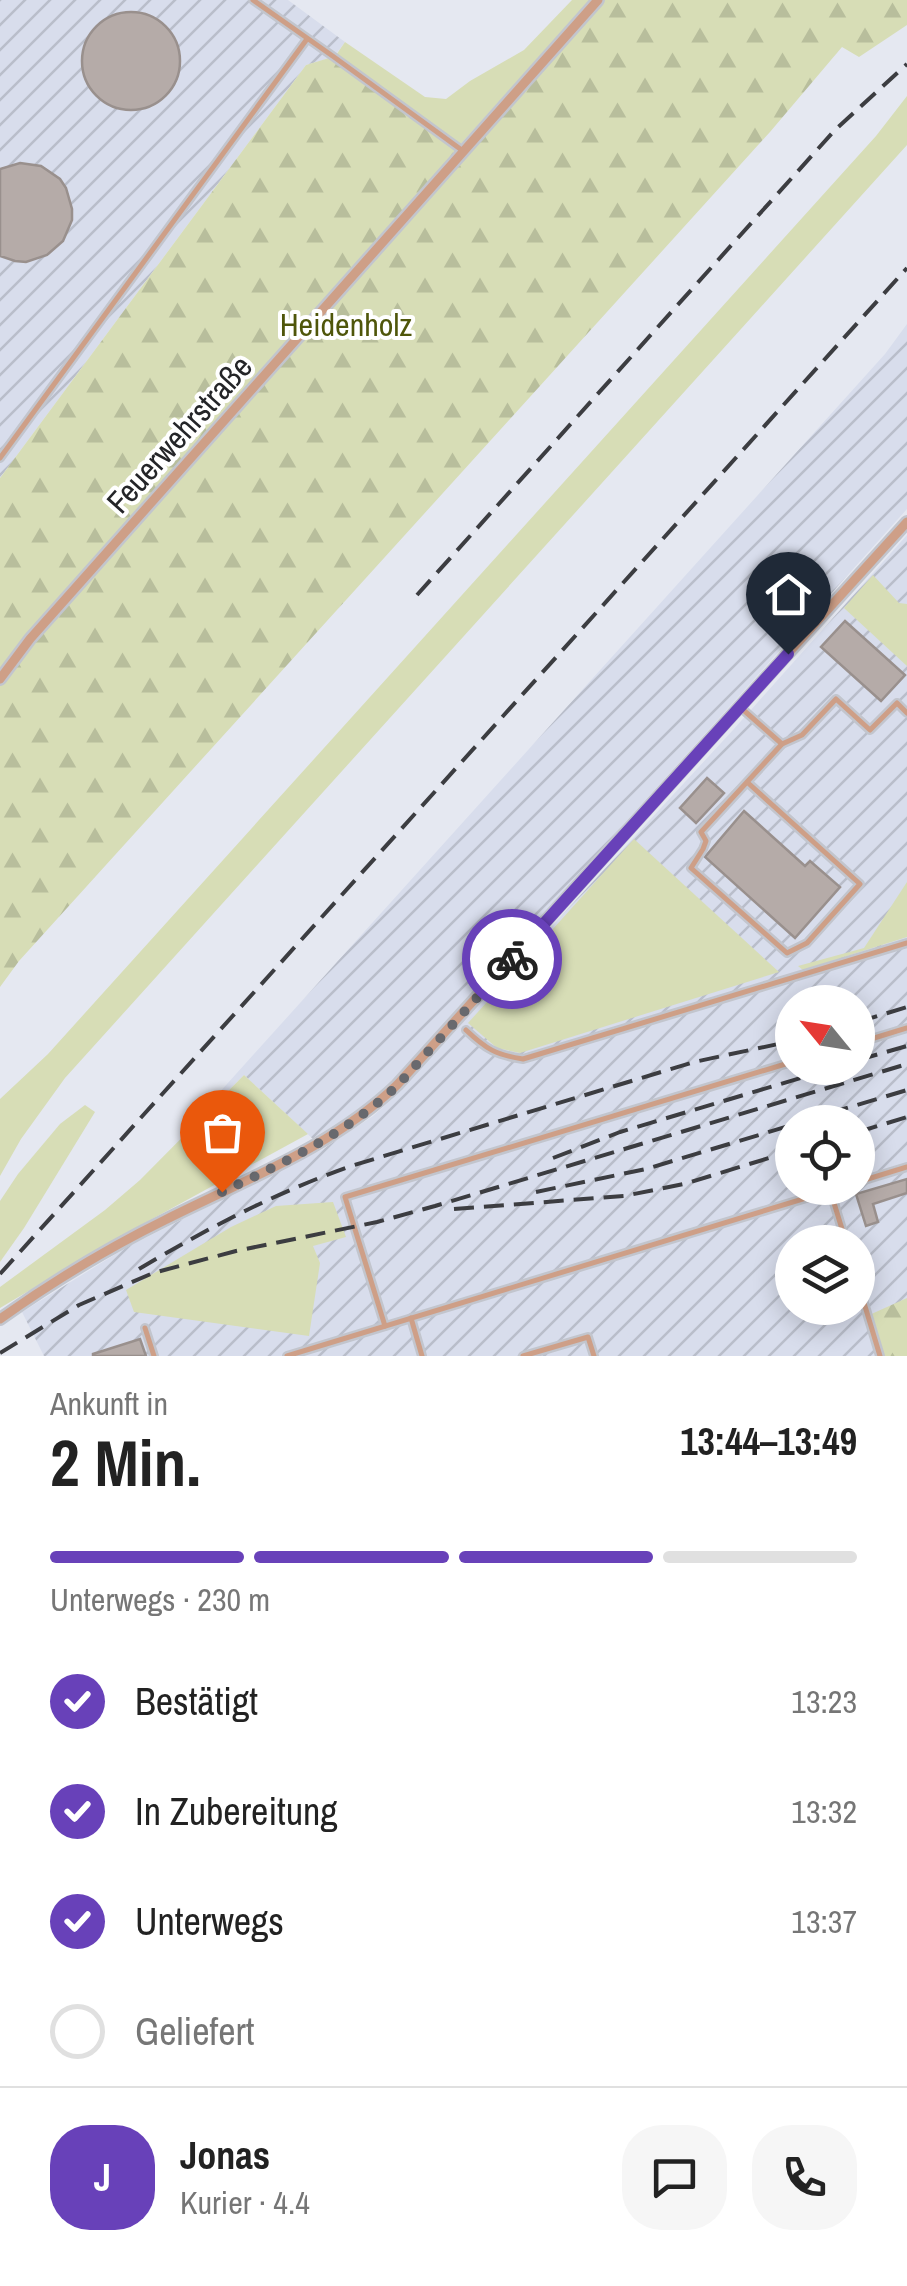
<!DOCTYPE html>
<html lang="de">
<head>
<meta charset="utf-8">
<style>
  body { margin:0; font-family:"Archivo Narrow",sans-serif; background:#f6f6f6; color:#222; height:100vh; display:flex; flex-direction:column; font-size:38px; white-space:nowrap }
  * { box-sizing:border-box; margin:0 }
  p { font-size:32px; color:#767676 }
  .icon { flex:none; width:55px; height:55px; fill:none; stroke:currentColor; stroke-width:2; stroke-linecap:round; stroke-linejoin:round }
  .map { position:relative; height:1356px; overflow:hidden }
  .drawer { display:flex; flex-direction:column; background:#fff; flex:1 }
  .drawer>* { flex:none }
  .needle { width:65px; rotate:300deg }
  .tools { position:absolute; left:775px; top:985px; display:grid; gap:20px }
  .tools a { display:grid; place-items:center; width:100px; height:100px; border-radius:50%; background:#fff; box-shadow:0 5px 25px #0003; font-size:50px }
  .pin { position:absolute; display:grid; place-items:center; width:85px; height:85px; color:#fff; margin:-102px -42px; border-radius:50% 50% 50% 0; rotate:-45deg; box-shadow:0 0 10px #0007 }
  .pin .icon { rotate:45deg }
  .courier { position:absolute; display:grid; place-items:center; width:100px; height:100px; margin:-50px; border:8px solid #6841b9; border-radius:50%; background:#fff; color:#222; box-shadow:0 2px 12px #0007 }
  .overview em { font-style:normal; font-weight:700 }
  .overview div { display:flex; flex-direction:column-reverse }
  .overview { display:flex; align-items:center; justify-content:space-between; height:170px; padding:0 50px }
  h1 { font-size:65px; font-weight:700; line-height:75px }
  .bar { display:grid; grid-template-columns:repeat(4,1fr); gap:15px 10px; align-content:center; height:120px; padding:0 50px }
  .bar i { height:12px; border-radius:8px; background:#e0e0e0 }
  .bar .on { background:#6841b9 }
  .bar p { grid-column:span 4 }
  .line { display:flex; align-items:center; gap:25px; padding:0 50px; border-top:2px solid #e0e0e0 }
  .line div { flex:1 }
  .round { display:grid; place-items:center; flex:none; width:105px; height:105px; border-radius:40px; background:#f6f6f6 }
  ol { padding:0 50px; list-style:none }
  li { display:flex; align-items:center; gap:30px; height:110px }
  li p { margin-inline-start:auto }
  li .icon { padding:10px; border-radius:50%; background:#6841b9; color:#fff; stroke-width:4 }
  li:last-child { color:#767676 }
  li i { width:55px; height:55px; border:5px solid #e0e0e0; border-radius:50% }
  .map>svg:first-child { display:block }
</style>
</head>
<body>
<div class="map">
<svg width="907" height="1356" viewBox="0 0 907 1356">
  <defs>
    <pattern id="industrial-furrows" width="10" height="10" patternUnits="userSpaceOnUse" patternTransform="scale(2.5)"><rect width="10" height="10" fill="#d8ddec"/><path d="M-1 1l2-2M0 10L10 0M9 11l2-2" fill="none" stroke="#b9beca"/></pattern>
    <pattern id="forest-firs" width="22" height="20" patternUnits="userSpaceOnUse" patternTransform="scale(2.5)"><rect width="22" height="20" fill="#d7ddb6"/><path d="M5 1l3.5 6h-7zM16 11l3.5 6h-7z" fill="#b8be9c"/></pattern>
  </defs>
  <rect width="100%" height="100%" fill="#e5e8f1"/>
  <g fill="url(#industrial-furrows)" fill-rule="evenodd">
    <path d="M 0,0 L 288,0 L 345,42 L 334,57 L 306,65 L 0,478 Z"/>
    <path d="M 907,324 L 907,509 L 394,1080 L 359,1111 L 314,1140 L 244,1075 L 222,1097 L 218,1094 L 885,354 Z"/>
    <path d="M 907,535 L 907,1356 L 44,1356 L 22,1312 L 127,1247 L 323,1149 L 373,1116 L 392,1099 L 733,730 ZM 792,1002 L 858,1002 L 858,1068 L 792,1068 ZM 792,1122 L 858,1122 L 858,1188 L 792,1188 ZM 792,1242 L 858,1242 L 858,1308 L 792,1308 Z"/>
  </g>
  <g fill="#d7ddb6">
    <path d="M 572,0 L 590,0 L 459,146 L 336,55 L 345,42 L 425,97 L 446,99 L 470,81 L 524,50 Z"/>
    <path d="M 907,96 L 907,145 L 65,1078 L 21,1139 L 0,1176 L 0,1099 L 48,1054 L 876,136 Z"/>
    <path d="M 873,575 L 899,603 L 907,604 L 907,666 L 844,608 Z"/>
    <path d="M 634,839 L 779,972 L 520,1053 L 497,1048 L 468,1023 Z"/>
    <path d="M 907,882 L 907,937 L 803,970 L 798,966 L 864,948 Z"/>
    <path d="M 244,1075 L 308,1134 L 121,1236 L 0,1308 L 0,1287 L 105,1210 L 140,1180 Z"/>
    <path d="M 85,1105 L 95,1112 L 24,1228 L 0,1262 L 0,1201 L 18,1174 L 60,1124 Z"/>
    <path d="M 333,1202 L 346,1237 L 313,1246 L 320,1263 L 309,1336 L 134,1312 L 126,1290 L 231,1227 L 276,1206 Z"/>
  </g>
  <g fill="url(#forest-firs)">
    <path d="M 604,0 L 907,0 L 907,25 L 859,57 L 842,47 L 770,132 L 19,961 L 0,987 L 0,478 L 306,65 L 329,58 L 465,155 Z"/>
    <path d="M 907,1298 L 907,1356 L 880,1356 L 867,1316 Z"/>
  </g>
  <g fill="#b5aba8" stroke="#99908d" stroke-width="2.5">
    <circle cx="131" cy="61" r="49"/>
    <path d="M 20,163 L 41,166 L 60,179 L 66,188 L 72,209 L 72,220 L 63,241 L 47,255 L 26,262 L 15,261 L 0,256 L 0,169 Z"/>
    <path d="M 845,621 L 905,675 L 881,701 L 821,647 Z"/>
    <path d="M 707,778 L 724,793 L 696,823 L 680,808 Z"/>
    <path d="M 744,811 L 805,866 L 810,861 L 840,887 L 795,938 L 705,857 Z"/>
    <path d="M 907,1179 L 907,1193 L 873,1204 L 878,1222 L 866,1226 L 856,1194 Z"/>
    <path d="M 140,1339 L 146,1356 L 93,1356 L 93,1354 Z"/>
  </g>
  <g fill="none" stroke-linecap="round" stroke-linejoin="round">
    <defs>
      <g id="service">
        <path d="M 253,0 L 334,57 L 463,151"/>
        <path d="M 0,458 L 307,39"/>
        <path d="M 740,707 L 782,744 L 802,735 L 836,699 L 870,730 L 897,703 L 907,713"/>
        <path d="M 747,782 L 860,884 L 807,943 L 787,953 L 691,868 L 703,849 L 706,841 L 701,832 L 782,744"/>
        <path d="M 466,1030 C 486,1049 496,1055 523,1059 L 907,943"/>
        <path d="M 858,1043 L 907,1028"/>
        <path d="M 858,1182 L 907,1167"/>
        <path d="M 830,1190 L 846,1242"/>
        <path d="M 858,1283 L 880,1356"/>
        <path d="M 411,1318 L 422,1356"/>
        <path d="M 385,1326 L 345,1197 L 792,1062"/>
        <path d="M 145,1328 L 154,1356"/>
        <path d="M 287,1356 L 839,1188"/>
        <path d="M 523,1356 L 588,1337 L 594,1356"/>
      </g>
      <g id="minor">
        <path d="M 0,679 L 30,639 L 598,0"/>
        <path d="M 0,1319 C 52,1282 108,1248 165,1220 C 246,1179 331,1148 397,1085 L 907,522"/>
      </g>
    </defs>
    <use href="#service" stroke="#c2c5cd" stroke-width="10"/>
    <use href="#minor" stroke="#c2c5cd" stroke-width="14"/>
    <use href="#service" stroke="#ce9f87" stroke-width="5"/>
    <use href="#minor" stroke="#ce9f87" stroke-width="9"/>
    <g stroke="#3c3d41" stroke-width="4" stroke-dasharray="20 10" stroke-linecap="butt">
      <path d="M 417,595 L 834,131 L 907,64"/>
      <path d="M 858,1022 L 907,1007"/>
      <path d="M 858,1060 L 907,1046"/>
      <path d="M 800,1122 L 907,1090"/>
      <path d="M 858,1132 L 907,1117"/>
      <path d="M 553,1158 L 620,1132 L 834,1068"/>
      <path d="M 536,1192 L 646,1169 L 792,1125"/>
      <path d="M 454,1209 L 624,1196 L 684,1184 L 792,1151"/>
      <path d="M 139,1269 C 208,1228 275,1193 351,1166 L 694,1062 L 792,1041"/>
      <path d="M 0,1274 L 907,268"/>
      <path d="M 0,1353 L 79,1305 L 153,1273 L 236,1251 L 377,1222 L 435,1206 L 907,1064"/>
    </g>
  </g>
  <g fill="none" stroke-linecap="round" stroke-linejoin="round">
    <path stroke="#68696e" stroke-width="10" stroke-dasharray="0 18" d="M 222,1192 C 285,1162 346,1134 398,1085 L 512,959"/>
    <path stroke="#6841b9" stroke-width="12" d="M 512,959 L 788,654"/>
  </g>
  <g text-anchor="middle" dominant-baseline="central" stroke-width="8" stroke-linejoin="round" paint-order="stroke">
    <g font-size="32" fill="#4f560a" stroke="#fff">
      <text x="346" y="324">Heidenholz</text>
    </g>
    <g font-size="32" fill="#242528" stroke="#fff">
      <text transform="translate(179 434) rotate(-48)">Feuerwehrstraße</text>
    </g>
  </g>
</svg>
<div class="tools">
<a><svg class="needle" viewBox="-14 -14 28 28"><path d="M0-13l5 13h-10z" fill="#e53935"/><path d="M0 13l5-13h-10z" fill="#767676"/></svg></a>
<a><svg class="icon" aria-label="locate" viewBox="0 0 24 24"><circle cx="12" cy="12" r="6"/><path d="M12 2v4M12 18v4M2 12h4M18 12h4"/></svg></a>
<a><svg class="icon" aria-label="layers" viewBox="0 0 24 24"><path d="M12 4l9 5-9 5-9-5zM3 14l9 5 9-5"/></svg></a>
</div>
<div class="pin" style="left:222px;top:1192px;background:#ea580c"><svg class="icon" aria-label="bag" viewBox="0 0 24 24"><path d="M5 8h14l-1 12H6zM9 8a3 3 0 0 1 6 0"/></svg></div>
<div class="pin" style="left:788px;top:654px;background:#1f2937"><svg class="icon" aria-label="home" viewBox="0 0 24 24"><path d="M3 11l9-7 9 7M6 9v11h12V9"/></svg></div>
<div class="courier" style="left:512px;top:959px"><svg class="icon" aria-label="bike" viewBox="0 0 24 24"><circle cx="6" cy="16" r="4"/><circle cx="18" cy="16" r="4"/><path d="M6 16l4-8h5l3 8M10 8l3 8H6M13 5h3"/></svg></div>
</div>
<section class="drawer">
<div class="overview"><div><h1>2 Min.</h1><p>Ankunft in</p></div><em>13:44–13:49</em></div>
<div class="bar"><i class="on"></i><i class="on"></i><i class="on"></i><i></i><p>Unterwegs · 230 m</p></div>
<ol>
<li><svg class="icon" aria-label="check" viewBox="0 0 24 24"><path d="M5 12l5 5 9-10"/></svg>Bestätigt<p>13:23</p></li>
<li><svg class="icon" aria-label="check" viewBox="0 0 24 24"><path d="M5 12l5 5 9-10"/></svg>In Zubereitung<p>13:32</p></li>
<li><svg class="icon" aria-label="check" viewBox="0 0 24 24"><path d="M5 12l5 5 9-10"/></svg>Unterwegs<p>13:37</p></li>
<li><i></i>Geliefert</li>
</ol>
<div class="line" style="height:180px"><b class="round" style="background:#6841b9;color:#fff">J</b><div><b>Jonas</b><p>Kurier · 4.4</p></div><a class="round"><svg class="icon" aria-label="chat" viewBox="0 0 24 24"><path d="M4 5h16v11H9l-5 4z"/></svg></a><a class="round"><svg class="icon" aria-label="phone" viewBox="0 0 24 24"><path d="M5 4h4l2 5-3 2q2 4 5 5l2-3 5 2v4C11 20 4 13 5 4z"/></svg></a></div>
</section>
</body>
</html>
